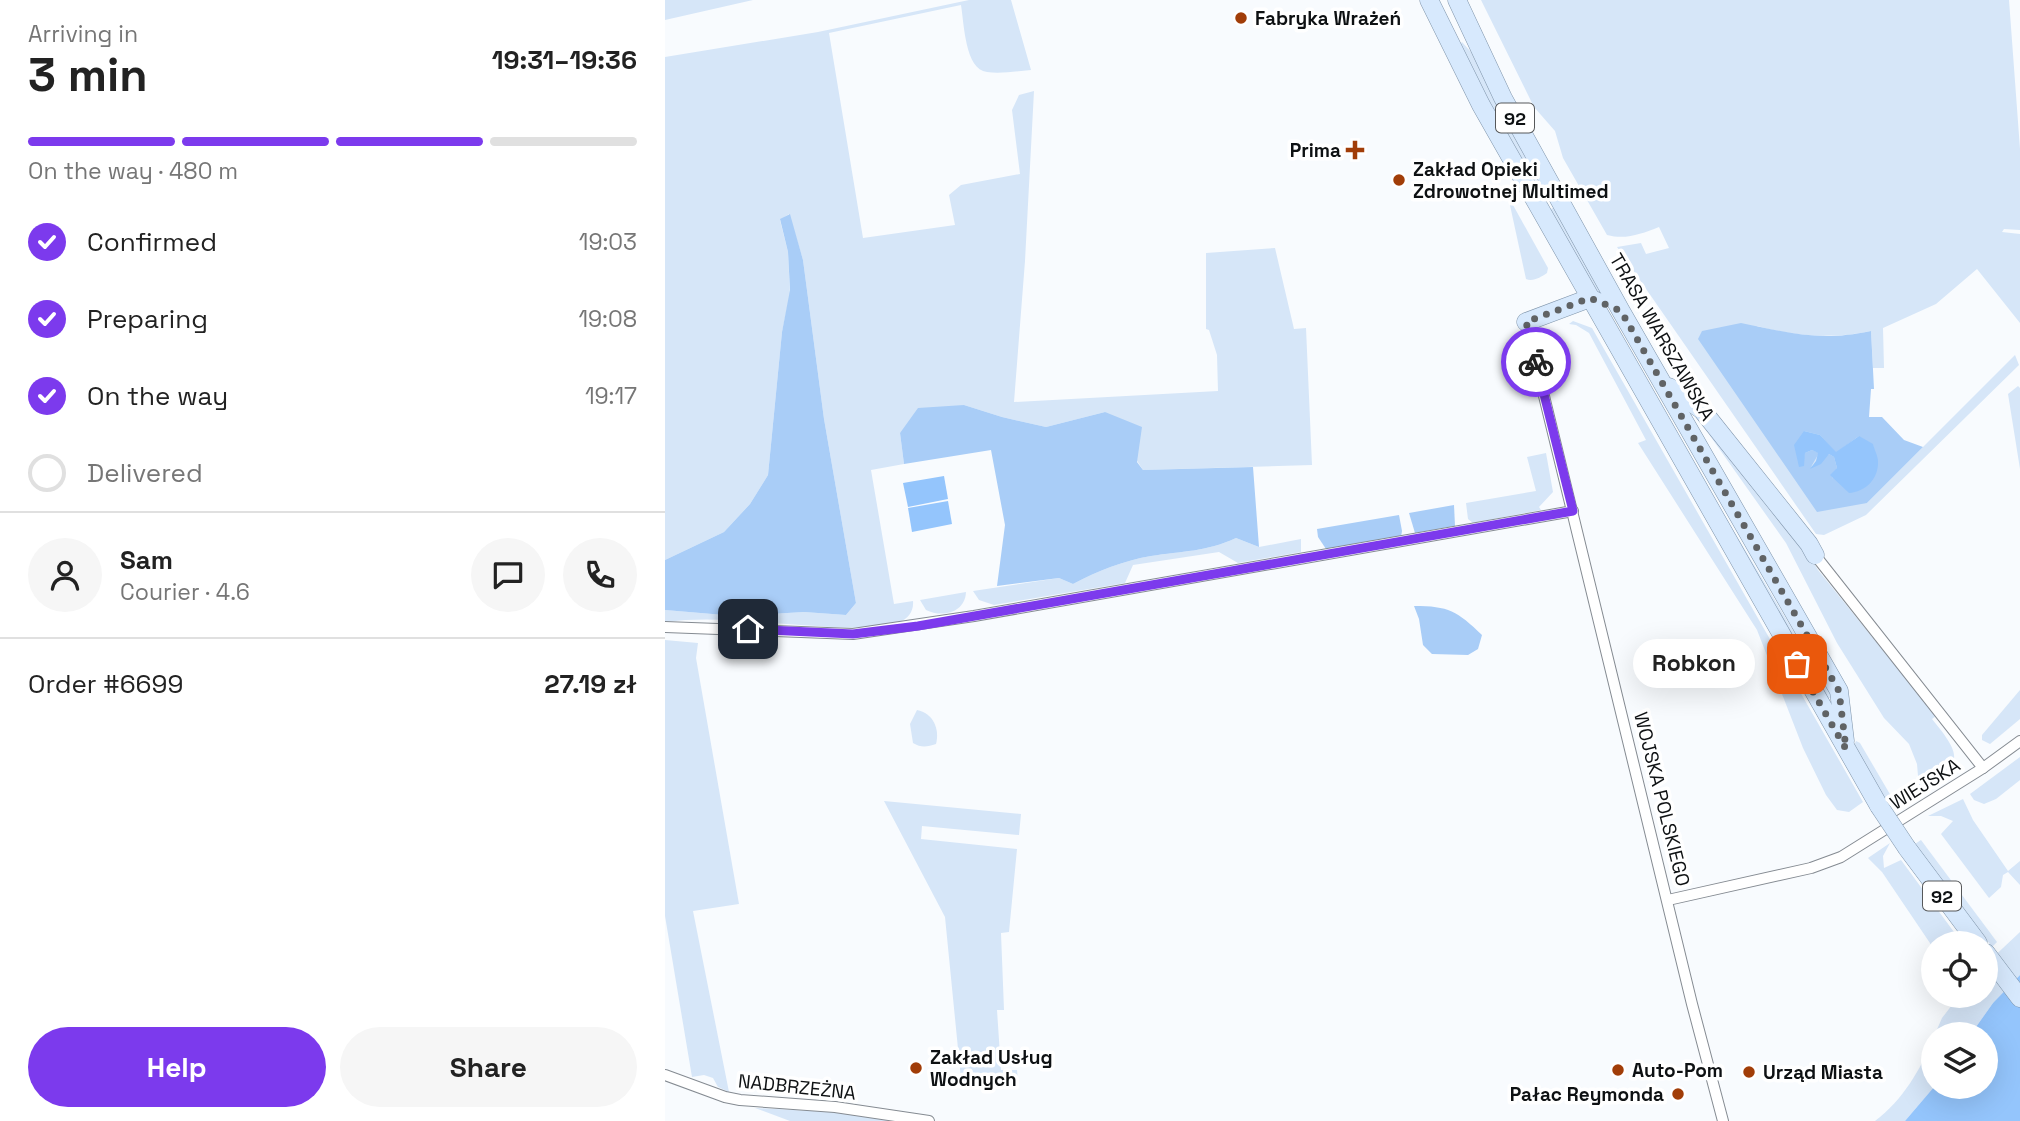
<!DOCTYPE html>
<html lang="en">
<head>
<meta charset="utf-8">
<style>
  body { margin:0; font-family:"Space Grotesk",sans-serif; background:#f6f6f6; color:#222; height:100vh; display:flex; flex-direction:column; font-size:26px; white-space:nowrap }
  * { box-sizing:border-box; margin:0 }
  p { font-size:23px; color:#767676 }
  .icon { flex:none; width:38px; height:38px; fill:none; stroke:currentColor; stroke-width:2; stroke-linecap:round; stroke-linejoin:round }
  .map { position:relative; flex:1; overflow:hidden }
  .drawer { display:flex; flex-direction:column; background:#fff; width:665px }
  .drawer>* { flex:none }
  .buttons { position:absolute; left:1256px; top:931px; display:grid; gap:14px }
  .buttons a { display:grid; place-items:center; width:77px; height:77px; border-radius:50%; background:#fff; box-shadow:0 7px 28px #0002; font-size:35px }
  .pin { position:absolute; display:grid; place-items:center; width:60px; height:60px; color:#fff; margin:-30px; border-radius:14px; box-shadow:0 4px 10px #0006 }
  .courier { position:absolute; display:grid; place-items:center; width:70px; height:70px; margin:-35px; border:5px solid #7c3aed; border-radius:50%; background:#fff; color:#222; box-shadow:0 2px 9px #0007 }
  .bubble { position:absolute; height:49px; border-radius:24px; background:#fff; box-shadow:0 7px 28px #0002; font-size:23px; font-weight:700; line-height:49px; text-align:center }
  .head em { font-style:normal; font-weight:700 }
  .head div { display:flex; flex-direction:column-reverse }
  .head { display:flex; align-items:center; justify-content:space-between; height:119px; padding:0 28px }
  h1 { font-size:46px; font-weight:700; line-height:52px }
  .bar { display:grid; grid-template-columns:repeat(4,1fr); gap:10px 7px; align-content:center; height:84px; padding:0 28px }
  .bar i { height:9px; border-radius:5px; background:#e0e0e0 }
  .bar .selected { background:#7c3aed }
  .bar p { grid-column:span 4 }
  .line { display:flex; align-items:center; gap:18px; padding:0 28px; border-top:2px solid #e0e0e0 }
  .line div { flex:1 }
  .round { display:grid; place-items:center; flex:none; width:74px; height:74px; border-radius:37px; background:#f6f6f6 }
  ol { padding:0 28px; list-style:none }
  li { display:flex; align-items:center; gap:21px; height:77px }
  li p { margin-inline-start:auto }
  li .icon { padding:7px; border-radius:50%; background:#7c3aed; color:#fff; stroke-width:4 }
  li:last-child { color:#767676 }
  li i { width:38px; height:38px; border:4px solid #e0e0e0; border-radius:50% }
  .button { display:flex; gap:14px; margin-top:auto; padding:14px 28px }
  .button a { flex:1; height:80px; border-radius:42px; background:#7c3aed; color:#fff; font-size:28px; font-weight:700; line-height:80px; text-align:center }
  .button a+a { background:#f6f6f6; color:#222 }
  main { display:flex; flex:1; min-height:0 }
  .map>svg:first-child { display:block }
</style>
</head>
<body>
<main>
<section class="drawer">
<div class="head"><div><h1>3 min</h1><p>Arriving in</p></div><em>19:31–19:36</em></div>
<div class="bar"><i class="selected"></i><i class="selected"></i><i class="selected"></i><i></i><p>On the way · 480 m</p></div>
<ol>
<li><svg class="icon" aria-label="check" viewBox="0 0 24 24"><path d="M5 12l5 5 9-10"/></svg>Confirmed<p>19:03</p></li>
<li><svg class="icon" aria-label="check" viewBox="0 0 24 24"><path d="M5 12l5 5 9-10"/></svg>Preparing<p>19:08</p></li>
<li><svg class="icon" aria-label="check" viewBox="0 0 24 24"><path d="M5 12l5 5 9-10"/></svg>On the way<p>19:17</p></li>
<li><i></i>Delivered</li>
</ol>
<div class="line" style="height:126px"><a class="round"><svg class="icon" aria-label="person" viewBox="0 0 24 24"><circle cx="12" cy="8" r="4"/><path d="M4 21q1-7 8-7t8 7"/></svg></a><div><b>Sam</b><p>Courier · 4.6</p></div><a class="round"><svg class="icon" aria-label="chat" viewBox="0 0 24 24"><path d="M4 5h16v11H9l-5 4z"/></svg></a><a class="round"><svg class="icon" aria-label="phone" viewBox="0 0 24 24"><path d="M5 4h4l2 5-3 2q2 4 5 5l2-3 5 2v4C11 20 4 13 5 4z"/></svg></a></div>
<div class="line" style="height:91px"><div>Order #6699</div><b>27.19 zł</b></div>
<div class="button"><a>Help</a><a>Share</a></div>
</section>
<div class="map">
<svg width="1355" height="1121" viewBox="0 0 1355 1121">
  <rect width="100%" height="100%" fill="#f8fbfe"/>
  <g fill="#d6e6f8">
    <path d="M 0,0 L 88,0 L 0,20 Z"/>
    <path d="M 304,0 L 346,0 L 366,70 C 352,71 336,74 322,72 C 300,70 299,23 296,5 L 164,33 L 198,238 L 290,225 L 284,195 L 296,185 L 355,174 L 347,110 L 354,95 L 369,91 L 360,261 L 349,402 L 553,391 L 552,355 L 544,330 L 541,329 L 541,253 L 610,248 L 629,329 L 641,328 L 647,465 L 478,470 L 440,412 L 381,427 L 337,417 L 299,405 L 235,433 L 239,464 L 206,470 L 229,604 L 248,601 C 249,611 243,619 234,622 C 208,630 179,628 153,626 C 103,624 49,615 0,622 L 0,610 L 71,616 L 139,612 L 181,615 L 191,603 L 159,419 L 138,260 L 124,214 L 115,220 L 123,252 L 125,294 L 117,332 L 103,475 L 85,504 L 59,532 L 0,560 L 0,57 L 153,32 Z"/>
    <path d="M 816,0 L 1344,0 L 1355,149 L 1355,230 L 1339,229 L 1337,232 L 1355,234 L 1355,323 L 1312,269 L 1271,304 L 1218,328 L 1219,368 L 1208,368 L 1206,331 C 1167,339 1131,337 1092,326 L 1202,503 L 1350,355 L 1354,365 L 1201,515 L 1159,535 L 1151,534 L 952,247 L 976,243 L 981,254 L 1004,248 L 994,227 C 976,234 961,240 942,235 L 898,158 L 890,131 L 869,107 Z"/>
    <path d="M 797,42 L 806,52 L 885,198 L 880,202 L 799,56 L 795,45 Z"/>
    <path d="M 843,196 L 883,268 L 882,273 C 876,277 868,282 861,279 Z"/>
    <path d="M 890,207 L 938,295 L 931,292 L 884,210 Z"/>
    <path d="M 908,321 L 927,328 L 1198,802 L 1184,812 L 1172,810 L 1161,795 L 1138,748 L 1092,630 L 973,443 L 981,440 L 924,333 L 911,325 L 904,324 Z"/>
    <path d="M 1353,386 L 1355,388 L 1355,469 L 1343,394 Z"/>
    <path d="M 1043,433 L 1134,539 L 1153,570 L 1271,716 L 1267,719 C 1306,766 1289,763 1251,795 L 1254,788 L 1252,764 L 1244,744 L 1219,718 L 1172,643 L 1121,543 Z"/>
    <path d="M 881,453 L 888,492 L 874,507 L 876,510 L 808,523 L 803,519 L 801,503 L 871,491 L 862,457 Z"/>
    <path d="M 1052,503 L 1166,694 L 1166,698 L 1163,698 L 1050,504 Z"/>
    <path d="M 571,538 L 594,547 L 636,539 L 636,552 L 573,563 L 554,552 L 468,565 L 460,583 L 329,605 L 314,600 L 308,591 L 394,578 L 408,584 C 433,571 457,561 486,556 C 517,551 541,552 571,538 Z"/>
    <path d="M 301,592 C 300,613 277,618 261,610 L 255,600 Z"/>
    <path d="M 0,640 L 33,643 L 31,658 L 74,904 L 28,911 L 64,1092 L 53,1087 L 48,1078 L 39,1075 L 27,1077 L 0,916 Z"/>
    <path d="M 1355,690 L 1355,719 L 1325,744 L 1317,740 L 1317,735 Z"/>
    <path d="M 252,710 C 268,713 275,729 271,744 C 262,747 256,748 248,743 L 245,724 Z"/>
    <path d="M 1191,741 L 1195,743 L 1226,796 L 1219,800 L 1188,747 Z"/>
    <path d="M 1355,757 L 1355,780 L 1331,799 L 1319,804 L 1309,800 L 1305,794 Z"/>
    <path d="M 1298,799 L 1308,820 L 1343,871 L 1355,861 L 1355,885 L 1343,872 L 1338,875 L 1336,887 L 1324,898 L 1276,834 L 1288,821 L 1276,816 L 1263,816 Z"/>
    <path d="M 219,801 L 356,814 L 354,835 L 257,826 L 256,839 L 352,849 L 344,932 L 336,933 L 339,1010 L 332,1010 L 336,1070 L 352,1070 L 353,1082 L 324,1084 L 323,1079 L 301,1082 L 296,1079 L 280,917 Z"/>
    <path d="M 1256,840 L 1332,942 L 1327,947 L 1250,844 Z"/>
    <path d="M 1225,843 L 1218,856 L 1219,868 L 1236,860 L 1297,943 L 1269,943 L 1269,949 L 1217,872 L 1203,858 Z"/>
    <path d="M 1355,932 L 1355,975 L 1328,1003 L 1306,1034 L 1270,1034 L 1277,1018 L 1294,996 L 1321,996 L 1321,964 Z"/>
    <path d="M 1269,1038 L 1269,1087 L 1240,1121 L 1210,1121 C 1238,1100 1255,1070 1269,1038 Z"/>
    <path d="M 90,1108 L 166,1112 L 232,1121 L 125,1121 Z"/>
  </g>
  <g fill="#a9cdf7" fill-rule="evenodd">
    <path d="M 125,214 L 138,260 L 159,419 L 191,603 L 181,615 L 139,612 L 71,616 L 0,610 L 0,560 L 59,532 L 85,504 L 103,475 L 117,332 L 125,290 L 123,252 L 115,219 Z"/>
    <path d="M 1076,323 C 1126,333 1154,342 1206,331 L 1209,389 L 1206,389 L 1204,417 L 1217,417 L 1239,440 L 1258,447 L 1202,503 L 1152,512 L 1033,339 L 1037,331 ZM 1139,431 L 1155,435 L 1171,453 L 1194,436 L 1167,479 L 1172,468 L 1169,457 L 1164,454 L 1146,467 L 1154,453 L 1147,450 L 1140,453 L 1138,461 Z"/>
    <path d="M 299,405 L 337,417 L 381,427 L 440,412 L 477,427 L 472,462 L 478,470 L 588,467 L 594,547 L 571,538 C 541,552 517,551 486,556 C 457,561 433,571 408,584 L 394,578 L 332,586 L 340,525 L 326,450 L 239,464 L 235,433 L 253,408 Z"/>
    <path d="M 789,505 L 790,526 L 750,533 L 744,513 Z"/>
    <path d="M 734,515 L 737,531 L 736,537 L 661,549 L 653,537 L 652,529 Z"/>
    <path d="M 749,606 C 784,606 792,611 817,635 L 813,649 L 803,655 L 767,654 L 758,645 L 754,619 Z"/>
  </g>
  <g fill="#94c5fc">
    <path d="M 1139,431 L 1155,435 L 1171,452 L 1194,436 L 1208,444 C 1209,449 1213,456 1213,461 C 1214,479 1200,492 1184,493 L 1165,475 L 1172,468 L 1169,457 L 1164,454 L 1156,464 L 1145,469 L 1151,461 L 1153,453 L 1147,450 L 1140,453 L 1139,466 L 1134,467 L 1129,445 Z"/>
    <path d="M 279,476 L 283,499 L 243,507 L 238,483 Z"/>
    <path d="M 283,501 L 287,524 L 247,532 L 243,508 Z"/>
    <path d="M 1355,975 L 1355,1121 L 1240,1121 L 1269,1087 L 1321,1087 L 1321,1034 L 1306,1034 L 1328,1003 Z"/>
  </g>
  <g fill="none" stroke-linecap="round" stroke-linejoin="round">
    <defs>
      <g id="street">
        <path d="M 861,322 L 1027,1004 L 1058,1121"/>
        <path d="M 1150,555 L 1318,768"/>
        <path d="M 0,627 L 188,634 L 309,616 L 908,511"/>
        <path d="M 1003,900 L 1146,868 L 1176,857 L 1318,768 L 1355,741"/>
        <path d="M 0,1075 L 60,1097 L 75,1100 L 170,1107 L 264,1121"/>
      </g>
      <g id="primary">
        <path d="M 764,0 L 816,105 L 1214,806"/>
        <path d="M 792,0 L 838,98 L 956,311 L 1174,691 L 1180,741"/>
        <path d="M 861,322 L 925,298 L 933,302"/>
        <path d="M 1004,387 L 1037,410 L 1144,544 L 1150,555"/>
        <path d="M 1242,848 L 1313,943"/>
        <path d="M 1321,953 L 1355,998"/>
      </g>
    </defs>
    <use href="#street" stroke="#858b92" stroke-width="12"/>
    <use href="#primary" stroke="#7f94aa" stroke-width="19"/>
    <use href="#street" stroke="#fff" stroke-width="10"/>
    <use href="#primary" stroke="#d7e9fd" stroke-width="18"/>
    <defs>
      <path id="primary-bridge" d="M 1214,806 L 1242,848"/>
    </defs>
    <use href="#primary-bridge" stroke="#7f94aa" stroke-width="19" stroke-linecap="butt"/>
    <use href="#primary-bridge" stroke="#d7e9fd" stroke-width="18"/>
  </g>
  <g fill="none" stroke-linecap="round" stroke-linejoin="round">
    <path stroke="#606365" stroke-width="7" stroke-dasharray="0 12.6" d="M 871,362 L 861,322 L 925,298 L 956,311 L 1174,691 L 1181,749 L 1132,664"/>
    <path stroke="#7c3aed" stroke-width="9" d="M 83,629 L 188,634 L 253,626 L 908,511 L 871,362"/>
  </g>
  <g fill="#a13d08" stroke="#fff" stroke-width="2.5">
    <circle cx="576" cy="18" r="7"/>
    <path d="M686.5 139.5h7v7h7v7h-7v7h-7v-7h-7v-7h7z"/>
    <circle cx="734" cy="180" r="7"/>
    <circle cx="251" cy="1068" r="7"/>
    <circle cx="953" cy="1070" r="7"/>
    <circle cx="1084" cy="1072" r="7"/>
    <circle cx="1013" cy="1094" r="7"/>
  </g>
  <g text-anchor="middle" dominant-baseline="central" stroke-width="7" stroke-linejoin="round" paint-order="stroke">
    <g fill="#fff" stroke="#56585a" stroke-width="2">
      <rect x="831" y="103.5" width="38" height="29" rx="5"/>
      <rect x="1258" y="881.5" width="38" height="29" rx="5"/>
    </g>
    <g font-size="18" font-weight="bold" fill="#0e1113">
      <text x="850" y="118">92</text>
      <text x="1277" y="896">92</text>
    </g>
    <g font-size="19" font-weight="bold" fill="#0e1113" stroke="#fff" text-anchor="start">
      <text x="590" y="18">Fabryka Wrażeń</text>
      <text x="676" y="150" text-anchor="end">Prima</text>
      <text x="748" y="169">Zakład Opieki<tspan x="748" dy="22">Zdrowotnej Multimed</tspan></text>
      <text x="265" y="1057">Zakład Usług<tspan x="265" dy="22">Wodnych</tspan></text>
      <text x="967" y="1070">Auto-Pom</text>
      <text x="1098" y="1072">Urząd Miasta</text>
      <text x="999" y="1094" text-anchor="end">Pałac Reymonda</text>
    </g>
    <g font-size="19" fill="#0e1113" stroke="#fff">
      <text transform="translate(997 337) rotate(60)">TRASA WARSZAWSKA</text>
      <text transform="translate(1260 784) rotate(-32)">WIEJSKA</text>
      <text transform="translate(997 799) rotate(76)">WOJSKA POLSKIEGO</text>
      <text transform="translate(132 1087) rotate(6)">NADBRZEŻNA</text>
    </g>
  </g>
</svg>
<div class="buttons">
<a><svg class="icon" aria-label="locate" viewBox="0 0 24 24"><circle cx="12" cy="12" r="6"/><path d="M12 2v4M12 18v4M2 12h4M18 12h4"/></svg></a>
<a><svg class="icon" aria-label="layers" viewBox="0 0 24 24"><path d="M12 4l9 5-9 5-9-5zM3 14l9 5 9-5"/></svg></a>
</div>
<div class="pin" style="left:1132px;top:664px;background:#ea580c"><svg class="icon" aria-label="bag" viewBox="0 0 24 24"><path d="M5 8h14l-1 12H6zM9 8a3 3 0 0 1 6 0"/></svg></div>
<div class="pin" style="left:83px;top:629px;background:#1f2937"><svg class="icon" aria-label="home" viewBox="0 0 24 24"><path d="M3 11l9-7 9 7M6 9v11h12V9"/></svg></div>
<div class="courier" style="left:871px;top:362px"><svg class="icon" aria-label="bike" viewBox="0 0 24 24"><circle cx="6" cy="16" r="4"/><circle cx="18" cy="16" r="4"/><path d="M6 16l4-8h5l3 8M10 8l3 8H6M13 5h3"/></svg></div>
<div class="bubble" style="left:968px;top:639px;width:122px">Robkon</div>
</div>
</main>
</body>
</html>
